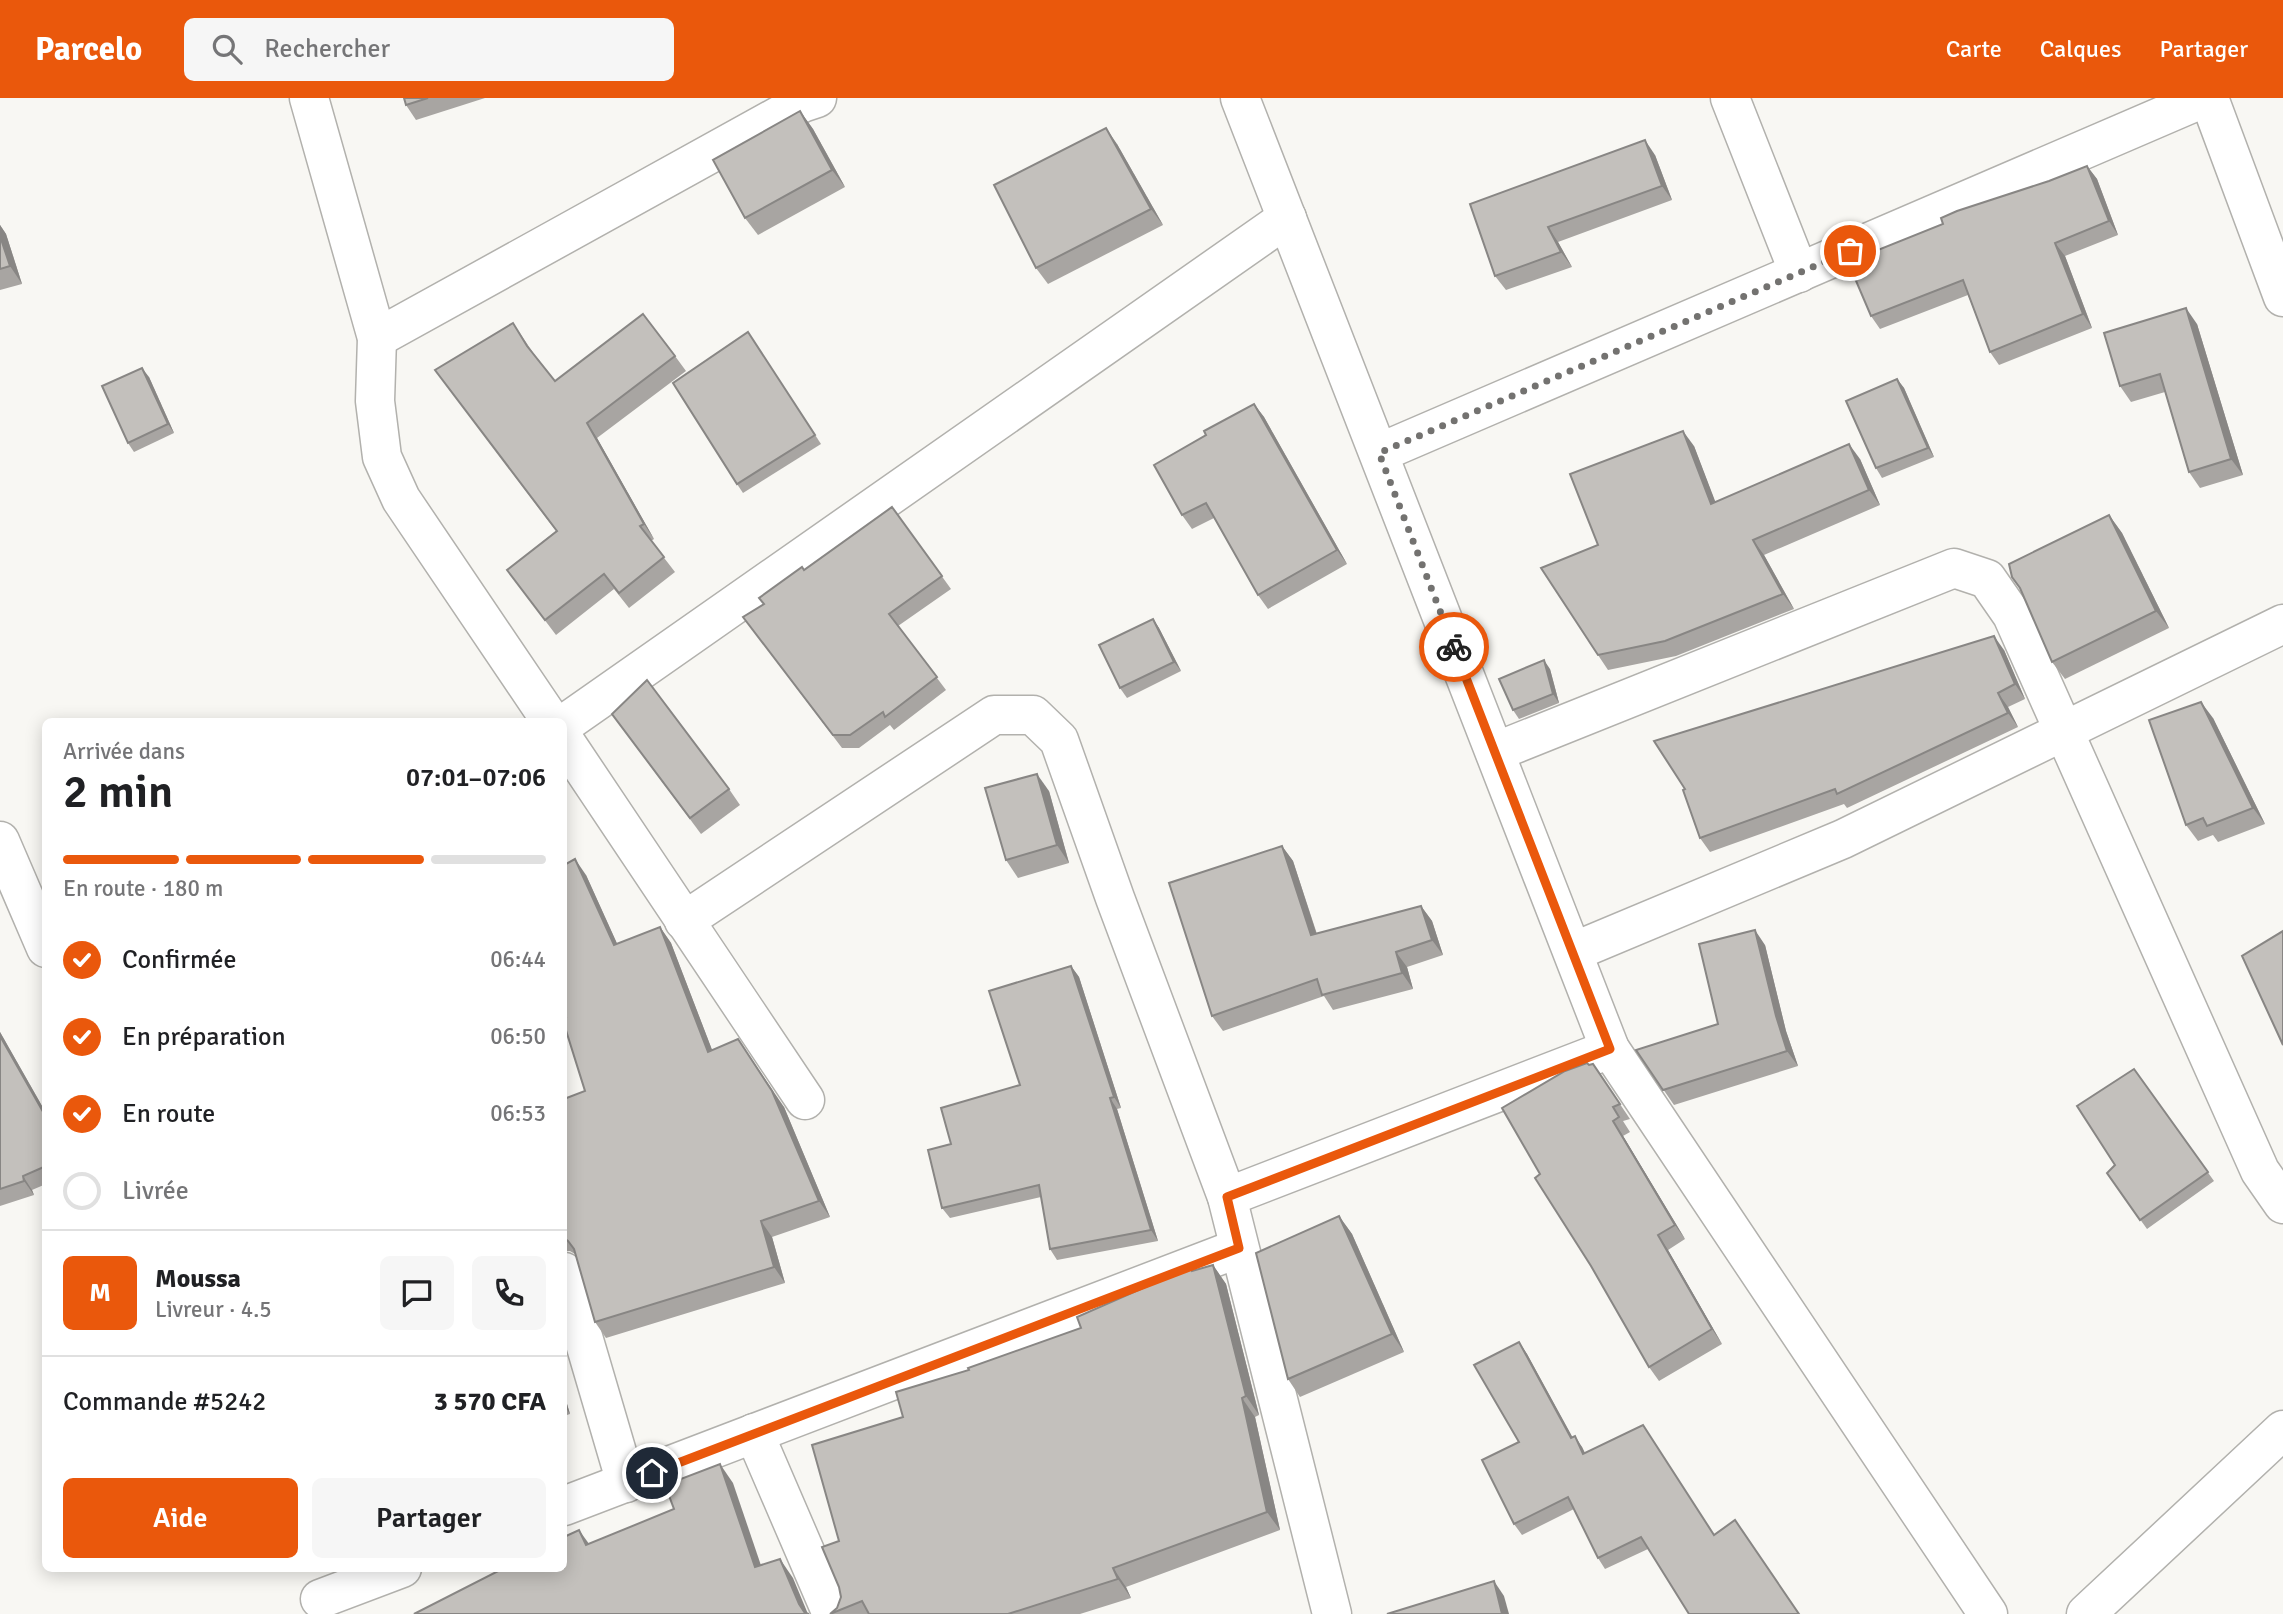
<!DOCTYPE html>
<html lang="fr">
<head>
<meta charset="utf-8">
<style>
  body { margin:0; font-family:Signika,sans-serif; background:#f6f6f6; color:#202124; height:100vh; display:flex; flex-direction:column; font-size:26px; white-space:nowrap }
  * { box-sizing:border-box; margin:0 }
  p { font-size:23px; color:#757577 }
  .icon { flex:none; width:38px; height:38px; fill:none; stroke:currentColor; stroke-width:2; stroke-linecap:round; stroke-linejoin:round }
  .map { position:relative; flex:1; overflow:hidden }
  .panel { position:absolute; left:42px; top:620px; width:525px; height:854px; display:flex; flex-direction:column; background:#fff; border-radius:10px; box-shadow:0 4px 18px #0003 }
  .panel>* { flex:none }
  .pin { position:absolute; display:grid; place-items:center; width:60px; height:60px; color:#fff; margin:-30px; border:4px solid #fff; border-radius:50%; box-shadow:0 2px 7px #0007 }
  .courier { position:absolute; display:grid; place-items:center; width:70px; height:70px; margin:-35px; border:5px solid #ea580c; border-radius:50%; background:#fff; color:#222; box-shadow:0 2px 9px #0007 }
  .head em { font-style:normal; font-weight:600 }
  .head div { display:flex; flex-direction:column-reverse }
  .head { display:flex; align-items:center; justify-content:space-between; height:119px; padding:0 21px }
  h1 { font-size:46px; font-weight:600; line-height:52px }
  .bar { display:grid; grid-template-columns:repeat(4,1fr); gap:10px 7px; align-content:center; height:84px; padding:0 21px }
  .bar i { height:9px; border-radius:5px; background:#e0e0e0 }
  .bar .selected { background:#ea580c }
  .bar p { grid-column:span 4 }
  .line { display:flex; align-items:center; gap:18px; padding:0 21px; border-top:2px solid #e0e0e0 }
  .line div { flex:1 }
  .round { display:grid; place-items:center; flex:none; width:74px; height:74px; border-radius:10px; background:#f6f6f6 }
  ol { padding:0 21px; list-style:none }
  li { display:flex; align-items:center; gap:21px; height:77px }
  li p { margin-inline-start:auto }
  li .icon { padding:7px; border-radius:50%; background:#ea580c; color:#fff; stroke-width:4 }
  li:last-child { color:#757577 }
  li i { width:38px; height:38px; border:4px solid #e0e0e0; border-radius:50% }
  .button { display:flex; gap:14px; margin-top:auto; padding:14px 21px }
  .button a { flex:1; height:80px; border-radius:10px; background:#ea580c; color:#fff; font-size:28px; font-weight:600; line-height:80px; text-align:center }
  .button a+a { background:#f6f6f6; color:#202124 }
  header { display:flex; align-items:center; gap:42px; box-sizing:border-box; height:98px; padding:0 35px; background:#ea580c; color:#fff }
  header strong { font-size:33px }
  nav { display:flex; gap:38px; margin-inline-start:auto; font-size:24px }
  .search { width:490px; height:63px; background:#f6f6f6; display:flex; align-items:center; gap:18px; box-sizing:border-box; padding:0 24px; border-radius:10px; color:#757577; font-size:26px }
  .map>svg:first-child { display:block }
</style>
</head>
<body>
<header>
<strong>Parcelo</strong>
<div class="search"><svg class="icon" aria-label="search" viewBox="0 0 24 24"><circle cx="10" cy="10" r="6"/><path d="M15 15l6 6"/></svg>Rechercher</div>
<nav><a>Carte</a><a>Calques</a><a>Partager</a></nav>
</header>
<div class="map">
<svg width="2283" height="1516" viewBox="0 0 2283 1516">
  <rect width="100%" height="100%" fill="#f8f7f3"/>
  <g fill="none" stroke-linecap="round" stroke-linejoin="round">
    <defs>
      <g id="street">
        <path d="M 309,0 L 377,240 L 375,303 L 382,359 L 401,401 L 551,623"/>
        <path d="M 1240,0 L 1610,951 L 1988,1516"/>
        <path d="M 1730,0 L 1799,175"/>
        <path d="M 2209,0 L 2283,199"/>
        <path d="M 377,240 L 802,5 L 817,0"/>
        <path d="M 1379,355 L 2204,0"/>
        <path d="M 564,626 L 1287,120"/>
        <path d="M 564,642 L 805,1002"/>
        <path d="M 1495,654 L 1954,470 L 1987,481 L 2012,517 L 2260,1073 L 2283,1106"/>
        <path d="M 0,743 L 46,850"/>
        <path d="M 684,823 L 994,617 L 1033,617 L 1059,642 L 1115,800 L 1227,1099 L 1332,1516"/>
        <path d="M 1573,854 L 1843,741 L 2283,526"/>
        <path d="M 1227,1099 L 1610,951"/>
        <path d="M 564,1174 L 626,1385"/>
        <path d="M 754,1335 L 832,1516"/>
        <path d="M 564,1408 L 1239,1150"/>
        <path d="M 320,1501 L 402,1470"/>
        <path d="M 2086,1516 L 2283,1332"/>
      </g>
    </defs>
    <use href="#street" stroke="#b2b1ad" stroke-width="41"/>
    <use href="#street" stroke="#fff" stroke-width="38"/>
  </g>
  <g fill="#a8a5a2">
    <path d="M 404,0 L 485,0 L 416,22 L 406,7 Z"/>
    <path d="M 800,13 L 813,31 L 845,89 L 758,137 L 745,120 Z"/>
    <path d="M 1117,46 L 1163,127 L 1048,186 L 1036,170 Z"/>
    <path d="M 1655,57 L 1672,102 L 1558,144 L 1572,169 L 1506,192 L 1495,178 L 1470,106 Z"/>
    <path d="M 2087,68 L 2097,81 L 2118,137 L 2065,158 L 2092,230 L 1999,267 L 1990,254 L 1968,197 L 1880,231 L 1871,218 L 1943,126 Z"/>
    <path d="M 0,127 L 6,136 L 22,186 L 0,192 Z"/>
    <path d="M 513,225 L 534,256 L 555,283 L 675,258 L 686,273 L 597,340 L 654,441 L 651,443 L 675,474 L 629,510 L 614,491 L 556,537 L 507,472 L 556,433 L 435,272 Z"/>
    <path d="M 2197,226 L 2243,377 L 2200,390 L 2189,374 L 2165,294 L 2131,304 L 2120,288 Z"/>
    <path d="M 754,243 L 821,346 L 743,395 L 737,386 Z"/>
    <path d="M 149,279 L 174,335 L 134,354 L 128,345 Z"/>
    <path d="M 1897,281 L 1904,290 L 1934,359 L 1882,380 L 1876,370 Z"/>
    <path d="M 1254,306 L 1264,319 L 1347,466 L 1268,511 L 1258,497 L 1214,420 L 1192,431 L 1182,417 L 1206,337 Z"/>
    <path d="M 1694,348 L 1715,404 L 1860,361 L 1880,407 L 1764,457 L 1794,511 L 1676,558 L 1608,572 L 1598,557 L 1598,447 Z"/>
    <path d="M 892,409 L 951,491 L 898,528 L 946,592 L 894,632 L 890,627 L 859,650 L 842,650 L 743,519 L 764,506 L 804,472 Z"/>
    <path d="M 2109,417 L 2122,435 L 2169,530 L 2065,581 L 2052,564 L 2020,490 Z"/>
    <path d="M 1153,521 L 1159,530 L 1181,573 L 1127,600 L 1120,590 Z"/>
    <path d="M 2004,552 L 2025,601 L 2008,609 L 2018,629 L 1847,710 L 1844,706 L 1710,754 L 1700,740 Z"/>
    <path d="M 1550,571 L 1559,605 L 1519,621 L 1513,612 Z"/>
    <path d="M 612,616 L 729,691 L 740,707 L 701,736 Z"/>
    <path d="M 2213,620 L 2265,726 L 2218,744 L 2213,737 L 2198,743 L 2186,727 Z"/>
    <path d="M 1049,693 L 1069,765 L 1018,780 L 1006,762 Z"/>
    <path d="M 1282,748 L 1293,763 L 1317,836 L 1421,808 L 1432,823 L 1443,857 L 1407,869 L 1413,891 L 1333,912 L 1324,898 L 1223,933 L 1212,918 Z"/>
    <path d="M 586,777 L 617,846 L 660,829 L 671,845 L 712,952 L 784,1009 L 830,1119 L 772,1139 L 785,1185 L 606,1240 L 595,1224 L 575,1156 L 570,1153 L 564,1153 L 564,1001 L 585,993 L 566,919 Z"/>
    <path d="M 1765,847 L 1786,933 L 1798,968 L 1674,1007 L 1636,952 L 1718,926 Z"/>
    <path d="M 1071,868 L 1079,879 L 1121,1010 L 1117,1011 L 1158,1143 L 1057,1162 L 1050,1151 L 1041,1099 L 950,1120 L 942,1110 L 951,1046 L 1020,987 Z"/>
    <path d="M 0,934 L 46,1015 L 46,1086 L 32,1092 L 34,1097 L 0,1108 Z"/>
    <path d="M 1593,966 L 1630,1021 L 1623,1023 L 1630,1034 L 1623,1038 L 1685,1141 L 1668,1152 L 1722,1246 L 1659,1283 L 1649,1269 L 1540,1076 L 1589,967 Z"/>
    <path d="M 2134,971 L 2214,1083 L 2147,1131 L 2107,1075 L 2115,1067 Z"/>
    <path d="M 1339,1118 L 1352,1136 L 1404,1254 L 1300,1299 L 1288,1281 Z"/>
    <path d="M 1213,1167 L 1226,1186 L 1259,1317 L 1255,1319 L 1280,1432 L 1126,1489 L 1131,1500 L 1080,1516 L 830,1516 L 837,1510 L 841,1499 L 839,1443 L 903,1319 L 969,1272 L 1081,1230 L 1191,1169 L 1194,1173 Z"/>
    <path d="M 1519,1244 L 1527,1256 L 1572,1339 L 1582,1349 L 1585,1355 L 1643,1327 L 1714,1437 L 1799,1516 L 1648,1451 L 1605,1471 L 1598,1460 L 1574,1411 L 1522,1437 L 1514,1426 L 1519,1344 Z"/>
    <path d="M 564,1296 L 570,1316 L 564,1318 Z"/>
  </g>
  <g fill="#888684">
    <path d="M 800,13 L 813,31 L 845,89 L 832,72 Z"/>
    <path d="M 1106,30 L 1117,46 L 1163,127 L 1151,111 Z"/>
    <path d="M 1645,42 L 1655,57 L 1672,102 L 1662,88 Z"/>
    <path d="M 2087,68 L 2097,81 L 2118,137 L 2109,123 Z"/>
    <path d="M 0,127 L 6,136 L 22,186 L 10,168 L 0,138 Z"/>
    <path d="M 1548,129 L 1558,144 L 1572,169 L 1561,154 Z"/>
    <path d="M 2055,145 L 2065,158 L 2092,230 L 2083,216 Z"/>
    <path d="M 2186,210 L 2197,226 L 2243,377 L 2231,361 Z"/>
    <path d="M 142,270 L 149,279 L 174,335 L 168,326 Z"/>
    <path d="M 1897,281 L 1904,290 L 1934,359 L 1928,350 Z"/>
    <path d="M 1254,306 L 1264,319 L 1347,466 L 1337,452 Z"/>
    <path d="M 587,325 L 597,340 L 654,441 L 644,426 Z"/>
    <path d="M 1683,333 L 1694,348 L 1722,421 L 1711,406 Z"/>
    <path d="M 1849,346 L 1860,361 L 1880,407 L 1869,392 Z"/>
    <path d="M 2109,417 L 2122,435 L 2169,530 L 2156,513 Z"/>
    <path d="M 1753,442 L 1764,457 L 1794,511 L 1783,496 Z"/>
    <path d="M 1153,521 L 1159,530 L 1181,573 L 1174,564 Z"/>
    <path d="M 1994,538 L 2004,552 L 2025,601 L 2015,586 Z"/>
    <path d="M 1544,562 L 1550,571 L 1559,605 L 1553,596 Z"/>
    <path d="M 1998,595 L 2008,609 L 2018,629 L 2008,615 Z"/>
    <path d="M 2201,604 L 2213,620 L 2265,726 L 2253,710 Z"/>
    <path d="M 1037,676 L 1049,693 L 1069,765 L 1057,747 Z"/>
    <path d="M 1282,748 L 1293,763 L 1322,853 L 1311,837 Z"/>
    <path d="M 575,761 L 586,777 L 625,863 L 614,847 Z"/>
    <path d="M 1421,808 L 1432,823 L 1443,857 L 1432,842 Z"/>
    <path d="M 660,829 L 671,845 L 719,970 L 708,954 Z"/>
    <path d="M 1755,832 L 1765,847 L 1786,933 L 1798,968 L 1787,953 L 1776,918 Z"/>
    <path d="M 1396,854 L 1407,869 L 1413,891 L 1402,875 Z"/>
    <path d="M 1071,868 L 1079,879 L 1121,1010 L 1114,999 Z"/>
    <path d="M 0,934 L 46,1015 L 46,1019 L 0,938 Z"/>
    <path d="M 738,941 L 784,1009 L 830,1119 L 819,1103 Z"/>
    <path d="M 1110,1000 L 1117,1011 L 1158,1143 L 1151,1132 Z"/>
    <path d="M 1613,1023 L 1623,1038 L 1685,1141 L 1675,1127 Z"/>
    <path d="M 23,1078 L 32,1092 L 34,1097 L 24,1083 Z"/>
    <path d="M 1339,1118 L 1352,1136 L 1404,1254 L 1392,1236 Z"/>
    <path d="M 761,1123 L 772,1139 L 785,1185 L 774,1169 Z"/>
    <path d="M 1658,1137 L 1668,1152 L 1722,1246 L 1712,1231 Z"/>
    <path d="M 1213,1167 L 1226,1186 L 1259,1317 L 1246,1298 Z"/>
    <path d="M 1519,1244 L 1527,1256 L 1579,1351 L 1571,1340 Z"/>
    <path d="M 564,1296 L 570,1316 L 564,1307 Z"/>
    <path d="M 1242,1300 L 1255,1319 L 1280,1432 L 1267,1414 Z"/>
    <path d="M 1575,1338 L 1582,1349 L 1591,1368 L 1583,1356 Z"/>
    <path d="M 720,1366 L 733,1385 L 768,1488 L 755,1469 Z"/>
    <path d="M 579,1432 L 592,1450 L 586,1447 Z"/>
    <path d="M 780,1461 L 793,1480 L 808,1516 L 806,1516 L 799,1506 Z"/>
    <path d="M 1113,1470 L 1126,1489 L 1131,1500 L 1118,1481 Z"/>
    <path d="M 1494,1483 L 1504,1498 L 1509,1516 L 1502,1516 Z"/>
  </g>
  <g fill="#c3c0bc" stroke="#888684" stroke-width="2">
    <path d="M 404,0 L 428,0 L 406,7 Z"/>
    <path d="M 800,13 L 832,72 L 745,120 L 713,62 Z"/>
    <path d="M 1106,30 L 1151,111 L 1036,170 L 994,87 Z"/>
    <path d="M 1645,42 L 1662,88 L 1548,129 L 1561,154 L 1495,178 L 1470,106 Z"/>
    <path d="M 2087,68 L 2109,123 L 2055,145 L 2083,216 L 1990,254 L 1963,182 L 1871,218 L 1848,164 L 1943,126 L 1941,120 L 1957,113 L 2049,83 Z"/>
    <path d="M 0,138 L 10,168 L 0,171 Z"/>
    <path d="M 2186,210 L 2231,361 L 2189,374 L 2160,276 L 2120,288 L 2104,235 Z"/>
    <path d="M 643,216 L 675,258 L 587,325 L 644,426 L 640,428 L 664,459 L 619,495 L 604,476 L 545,522 L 507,472 L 557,433 L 435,272 L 513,225 L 527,248 L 555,283 Z"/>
    <path d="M 748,234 L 815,337 L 737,386 L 673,285 Z"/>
    <path d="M 142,270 L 168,326 L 128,345 L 102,288 Z"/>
    <path d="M 1897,281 L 1928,350 L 1876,370 L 1846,303 Z"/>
    <path d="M 1254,306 L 1337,452 L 1258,497 L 1206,405 L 1182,417 L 1154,367 L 1206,337 L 1204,333 Z"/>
    <path d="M 1683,333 L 1711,406 L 1849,346 L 1869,392 L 1753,442 L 1783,496 L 1665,543 L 1598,557 L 1541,470 L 1598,447 L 1570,376 Z"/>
    <path d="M 892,409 L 942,478 L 889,516 L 937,579 L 885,619 L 883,614 L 850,637 L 833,637 L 743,519 L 764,506 L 759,500 L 802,469 L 804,472 Z"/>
    <path d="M 2109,417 L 2156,513 L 2052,564 L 2020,490 L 2012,479 L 2009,466 Z"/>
    <path d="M 1153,521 L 1174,564 L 1120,590 L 1099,547 Z"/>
    <path d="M 1994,538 L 2015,586 L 1998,595 L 2008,615 L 1837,696 L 1835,691 L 1700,740 L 1683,692 L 1685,691 L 1654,643 Z"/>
    <path d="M 1544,562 L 1553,596 L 1513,612 L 1499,581 Z"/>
    <path d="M 647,582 L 729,691 L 690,720 L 612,616 Z"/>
    <path d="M 2201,604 L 2253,710 L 2207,728 L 2203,720 L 2186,727 L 2149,622 Z"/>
    <path d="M 1037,676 L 1057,747 L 1006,762 L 985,690 Z"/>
    <path d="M 1282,748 L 1311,837 L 1421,808 L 1432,842 L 1396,854 L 1402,875 L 1322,897 L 1317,881 L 1212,918 L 1169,785 Z"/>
    <path d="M 575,761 L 614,847 L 660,829 L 708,954 L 738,941 L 772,993 L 819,1103 L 761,1123 L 774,1169 L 595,1224 L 574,1151 L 568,1143 L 564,1140 L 564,1001 L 585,993 L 564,926 L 564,920 L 566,919 L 564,912 L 564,767 Z"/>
    <path d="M 1755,832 L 1776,918 L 1787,953 L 1663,992 L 1636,952 L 1718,926 L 1699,846 Z"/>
    <path d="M 2283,833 L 2283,947 L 2242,858 Z"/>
    <path d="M 1071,868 L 1114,999 L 1110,1000 L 1151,1132 L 1050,1151 L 1039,1087 L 942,1110 L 928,1052 L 951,1046 L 941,1010 L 1020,987 L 989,893 Z"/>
    <path d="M 0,938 L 46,1019 L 46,1068 L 23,1078 L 24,1083 L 0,1091 Z"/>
    <path d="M 1587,965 L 1589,967 L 1593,966 L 1620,1006 L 1613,1009 L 1619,1019 L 1613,1023 L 1675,1127 L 1658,1137 L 1712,1231 L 1649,1269 L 1591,1168 L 1535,1080 L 1540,1076 L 1502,1010 L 1565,973 Z"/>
    <path d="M 2134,971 L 2208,1074 L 2140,1122 L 2107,1075 L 2115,1067 L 2077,1008 Z"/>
    <path d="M 1339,1118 L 1392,1236 L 1288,1281 L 1256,1155 Z"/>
    <path d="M 1213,1167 L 1246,1298 L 1242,1300 L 1267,1414 L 1113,1470 L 1118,1481 L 1008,1516 L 869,1516 L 862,1503 L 830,1516 L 837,1510 L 841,1499 L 839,1489 L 822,1449 L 839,1443 L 812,1347 L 903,1319 L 896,1294 L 969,1272 L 968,1270 L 1081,1230 L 1077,1219 L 1191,1169 L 1192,1173 Z"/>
    <path d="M 1519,1244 L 1571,1340 L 1575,1338 L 1583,1356 L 1643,1327 L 1714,1437 L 1735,1422 L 1799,1516 L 1689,1516 L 1641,1439 L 1598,1460 L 1568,1399 L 1514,1426 L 1482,1362 L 1519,1344 L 1474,1267 Z"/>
    <path d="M 720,1366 L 755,1469 L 780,1461 L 799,1506 L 805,1515 L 809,1516 L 414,1516 L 504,1470 L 564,1470 L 564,1439 L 579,1432 L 586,1447 L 674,1411 L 665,1387 Z"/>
    <path d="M 1494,1483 L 1502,1516 L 1387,1516 Z"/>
  </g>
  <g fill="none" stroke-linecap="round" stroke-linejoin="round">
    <path stroke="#737270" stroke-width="7" stroke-dasharray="0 12.6" d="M 1454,549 L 1379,355 L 1850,153"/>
    <path stroke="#ea580c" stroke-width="9" d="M 652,1375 L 1239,1150 L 1227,1099 L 1610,951 L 1454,549"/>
  </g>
</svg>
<div class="pin" style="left:1850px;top:153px;background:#ea580c"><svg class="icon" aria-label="bag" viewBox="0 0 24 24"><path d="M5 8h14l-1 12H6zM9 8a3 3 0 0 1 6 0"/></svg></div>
<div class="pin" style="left:652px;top:1375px;background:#1f2937"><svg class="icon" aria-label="home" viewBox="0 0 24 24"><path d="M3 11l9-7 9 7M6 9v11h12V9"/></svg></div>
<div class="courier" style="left:1454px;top:549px"><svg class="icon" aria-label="bike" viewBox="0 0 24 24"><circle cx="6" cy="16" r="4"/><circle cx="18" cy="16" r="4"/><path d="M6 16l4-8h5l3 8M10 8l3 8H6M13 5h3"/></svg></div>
<section class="panel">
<div class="head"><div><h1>2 min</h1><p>Arrivée dans</p></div><em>07:01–07:06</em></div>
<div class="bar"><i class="selected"></i><i class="selected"></i><i class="selected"></i><i></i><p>En route · 180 m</p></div>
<ol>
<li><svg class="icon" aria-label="check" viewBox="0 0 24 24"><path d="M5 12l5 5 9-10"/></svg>Confirmée<p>06:44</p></li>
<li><svg class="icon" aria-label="check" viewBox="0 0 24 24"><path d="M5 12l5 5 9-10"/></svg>En préparation<p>06:50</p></li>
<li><svg class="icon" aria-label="check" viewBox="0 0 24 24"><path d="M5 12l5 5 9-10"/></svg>En route<p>06:53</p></li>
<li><i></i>Livrée</li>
</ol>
<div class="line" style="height:126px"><b class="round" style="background:#ea580c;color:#fff">M</b><div><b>Moussa</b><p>Livreur · 4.5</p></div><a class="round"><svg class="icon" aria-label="chat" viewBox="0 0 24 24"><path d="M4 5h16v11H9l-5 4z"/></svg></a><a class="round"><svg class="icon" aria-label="phone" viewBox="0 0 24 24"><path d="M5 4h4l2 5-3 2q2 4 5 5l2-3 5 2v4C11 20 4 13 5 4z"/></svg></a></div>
<div class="line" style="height:91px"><div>Commande #5242</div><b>3 570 CFA</b></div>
<div class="button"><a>Aide</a><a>Partager</a></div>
</section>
</div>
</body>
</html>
